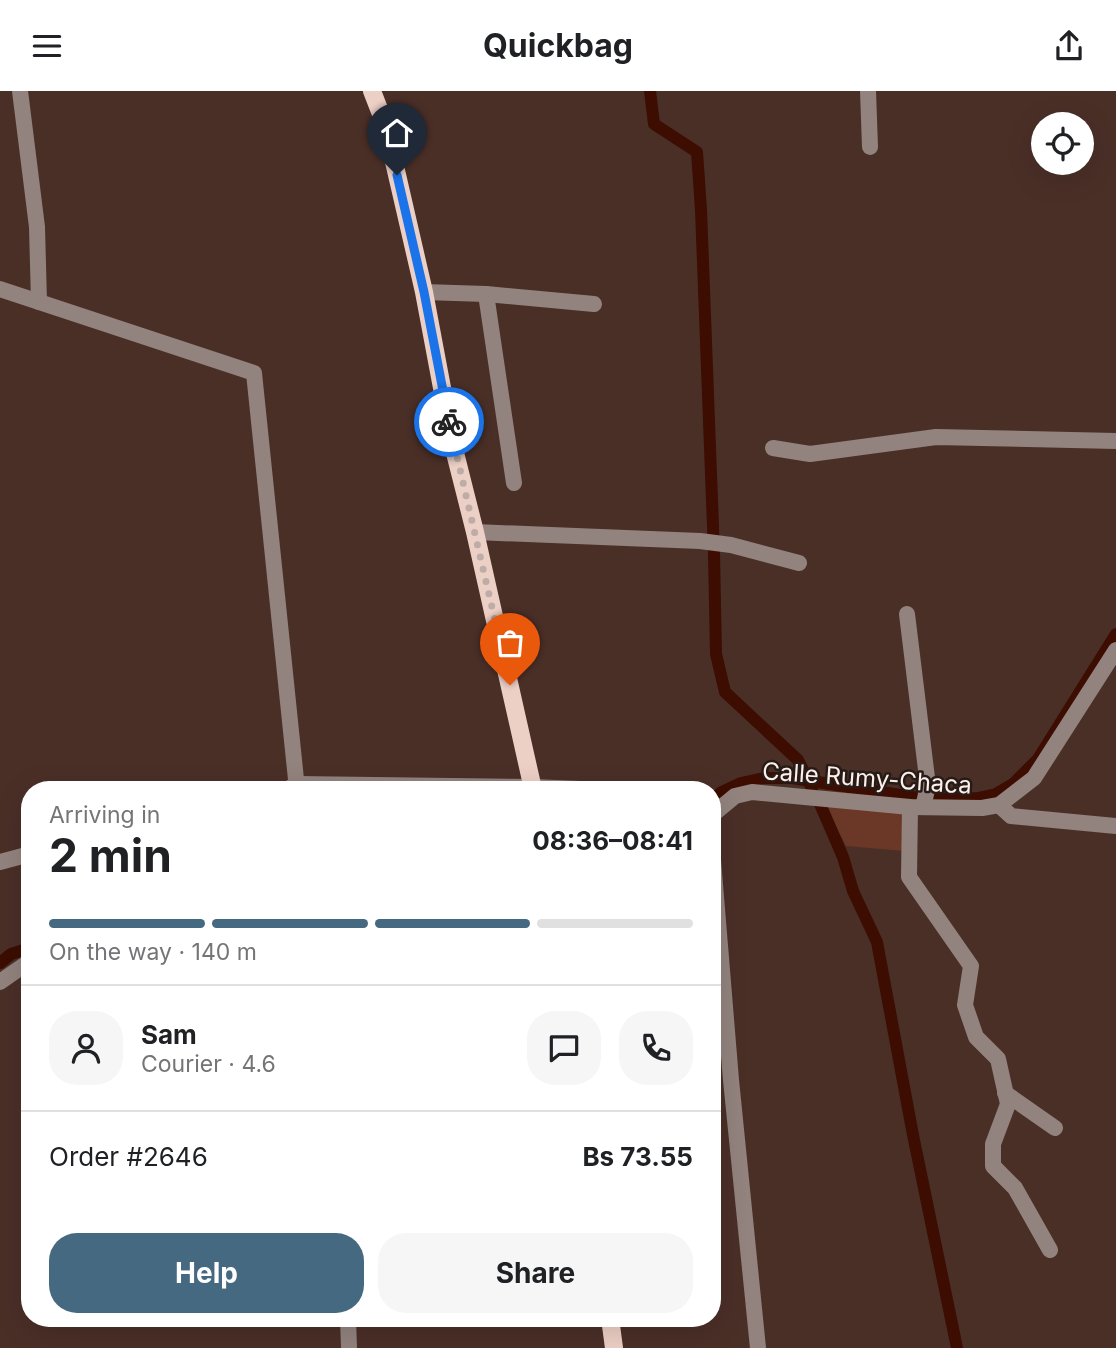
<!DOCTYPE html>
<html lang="en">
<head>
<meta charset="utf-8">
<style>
  body { margin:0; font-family:Inter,sans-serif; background:#f6f6f6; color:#202124; height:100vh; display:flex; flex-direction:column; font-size:26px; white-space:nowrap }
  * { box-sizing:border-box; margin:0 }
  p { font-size:23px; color:#757577 }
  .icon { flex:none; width:38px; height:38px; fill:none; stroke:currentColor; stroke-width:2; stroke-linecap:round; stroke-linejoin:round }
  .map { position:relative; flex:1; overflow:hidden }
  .side { position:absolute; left:21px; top:690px; width:700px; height:546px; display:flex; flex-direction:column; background:#fff; border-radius:28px; box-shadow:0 7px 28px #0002 }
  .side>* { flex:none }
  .buttons { position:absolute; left:1031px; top:21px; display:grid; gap:14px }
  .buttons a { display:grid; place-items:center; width:63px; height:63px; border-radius:50%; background:#fff; box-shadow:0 7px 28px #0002; font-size:35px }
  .pin { position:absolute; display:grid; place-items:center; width:60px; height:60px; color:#fff; margin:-72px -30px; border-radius:50% 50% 50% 0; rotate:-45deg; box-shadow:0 0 7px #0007 }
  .pin .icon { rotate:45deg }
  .courier { position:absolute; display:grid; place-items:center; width:70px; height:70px; margin:-35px; border:5px solid #1a73e8; border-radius:50%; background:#fff; color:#222; box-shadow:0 2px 9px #0007 }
  .summary em { font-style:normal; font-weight:700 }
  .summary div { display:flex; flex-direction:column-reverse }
  .summary { display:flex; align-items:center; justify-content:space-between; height:119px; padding:0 28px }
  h1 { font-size:46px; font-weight:700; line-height:52px }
  .bar { display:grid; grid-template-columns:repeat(4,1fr); gap:10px 7px; align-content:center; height:84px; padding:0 28px }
  .bar i { height:9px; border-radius:5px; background:#e0e0e0 }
  .bar .current { background:#466982 }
  .bar p { grid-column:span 4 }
  .line { display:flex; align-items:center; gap:18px; padding:0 28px; border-top:2px solid #e0e0e0 }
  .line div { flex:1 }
  .round { display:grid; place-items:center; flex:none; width:74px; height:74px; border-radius:28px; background:#f6f6f6 }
  .primary-button { display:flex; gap:14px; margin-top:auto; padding:14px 28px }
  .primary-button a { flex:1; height:80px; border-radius:28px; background:#466982; color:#fff; font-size:28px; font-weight:700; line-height:80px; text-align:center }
  .primary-button a+a { background:#f6f6f6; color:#202124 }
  header { display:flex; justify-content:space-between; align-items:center; height:91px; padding:0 28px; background:#fff; font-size:32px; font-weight:700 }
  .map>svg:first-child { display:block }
</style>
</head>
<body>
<header><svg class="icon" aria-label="menu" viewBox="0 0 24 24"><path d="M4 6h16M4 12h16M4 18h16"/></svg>Quickbag<svg class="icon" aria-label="share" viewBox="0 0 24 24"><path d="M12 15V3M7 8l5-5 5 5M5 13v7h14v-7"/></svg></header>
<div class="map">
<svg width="1116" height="1257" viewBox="0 0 1116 1257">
  <rect width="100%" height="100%" fill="#4a2f27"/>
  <path fill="#6b3827" d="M 825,714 L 905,721 L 905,760 L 846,755 Z"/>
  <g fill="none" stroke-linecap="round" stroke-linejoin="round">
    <g stroke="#3c0d00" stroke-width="12">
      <path d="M 650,0 L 654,33 L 697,61 L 701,119 L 714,462 L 716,563 L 725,601 L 798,669 L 812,697"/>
      <path d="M 720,702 L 741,692 L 764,687 L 792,687 L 913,706"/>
      <path d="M 933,708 L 978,707 L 996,703 L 1013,693 L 1038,668 L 1116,543"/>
      <path d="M 820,713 L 843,766 L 853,800 L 877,851 L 913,1044 L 957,1257"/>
      <path d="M 0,872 L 11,863 L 30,857"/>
    </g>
    <g stroke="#92837e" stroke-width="16">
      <path d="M 20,0 L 37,136 L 39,211"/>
      <path d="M 868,0 L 870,56"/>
      <path d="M 0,198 L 254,282 L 297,698"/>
      <path d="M 424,201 L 486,203 L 594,213"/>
      <path d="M 486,203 L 514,392"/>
      <path d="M 773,357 L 810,363 L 936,346 L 1116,350"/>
      <path d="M 475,441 L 700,450 L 731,454 L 799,472"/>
      <path d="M 907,523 L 928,695 L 923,716"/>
      <path d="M 290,697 L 296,693 L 533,696 L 580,698"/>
      <path d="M 999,714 L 1011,725 L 1116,735"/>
      <path d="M 910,716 L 909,786 L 971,875 L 965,914 L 976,946 L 998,968 L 1008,1013 L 993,1053 L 993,1075 L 1015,1097 L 1050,1159"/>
      <path d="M 712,724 L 735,705 L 752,701 L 910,716 L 982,717 L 999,714 L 1034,687 L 1116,559"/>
      <path d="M 712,757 L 731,989 L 758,1257"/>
      <path d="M 0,771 L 30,763"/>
      <path d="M 0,891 L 30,870"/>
      <path d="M 1005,1002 L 1055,1037"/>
      <path d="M 348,1227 L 349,1257"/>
    </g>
    <g stroke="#eccfc5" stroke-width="18">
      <path d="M 372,0 L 386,36 L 424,201 L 452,350 L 475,441 L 533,698"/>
      <path d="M 610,1227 L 614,1257"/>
    </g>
  </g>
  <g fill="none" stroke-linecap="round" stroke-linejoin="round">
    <path stroke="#beaca6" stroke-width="7" stroke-dasharray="0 12.6" d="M 449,331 L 510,594"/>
    <path stroke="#1a73e8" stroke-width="9" d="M 397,84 L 424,201 L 449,331"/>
  </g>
  <g text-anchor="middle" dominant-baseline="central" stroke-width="5" stroke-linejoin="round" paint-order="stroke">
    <g font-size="24" fill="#fdefea" stroke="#271b17">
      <text transform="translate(867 687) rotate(4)">Calle Rumy-Chaca</text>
    </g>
  </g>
</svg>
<div class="buttons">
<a><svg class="icon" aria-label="locate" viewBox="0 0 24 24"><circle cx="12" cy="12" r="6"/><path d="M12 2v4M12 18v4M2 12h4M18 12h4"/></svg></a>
</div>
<div class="pin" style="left:510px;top:594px;background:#ea580c"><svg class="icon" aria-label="bag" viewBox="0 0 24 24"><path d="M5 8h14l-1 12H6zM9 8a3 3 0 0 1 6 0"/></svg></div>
<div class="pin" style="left:397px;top:84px;background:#1f2937"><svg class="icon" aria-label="home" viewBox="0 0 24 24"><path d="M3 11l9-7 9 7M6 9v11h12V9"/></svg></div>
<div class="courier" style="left:449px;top:331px"><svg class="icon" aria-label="bike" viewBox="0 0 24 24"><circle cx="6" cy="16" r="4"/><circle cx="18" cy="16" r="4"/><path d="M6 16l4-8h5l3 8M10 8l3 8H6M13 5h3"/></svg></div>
<section class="side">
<div class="summary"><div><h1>2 min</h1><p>Arriving in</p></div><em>08:36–08:41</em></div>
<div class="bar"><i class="current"></i><i class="current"></i><i class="current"></i><i></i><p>On the way · 140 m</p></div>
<div class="line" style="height:126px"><a class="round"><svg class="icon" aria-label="person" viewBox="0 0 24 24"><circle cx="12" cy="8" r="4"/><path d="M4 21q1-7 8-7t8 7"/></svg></a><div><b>Sam</b><p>Courier · 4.6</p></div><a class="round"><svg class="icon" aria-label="chat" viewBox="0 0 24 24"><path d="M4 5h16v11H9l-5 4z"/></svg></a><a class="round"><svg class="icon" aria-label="phone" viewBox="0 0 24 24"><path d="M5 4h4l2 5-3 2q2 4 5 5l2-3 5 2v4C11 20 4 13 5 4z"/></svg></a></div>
<div class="line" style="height:91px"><div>Order #2646</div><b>Bs 73.55</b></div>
<div class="primary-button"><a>Help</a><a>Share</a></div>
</section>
</div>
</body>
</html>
